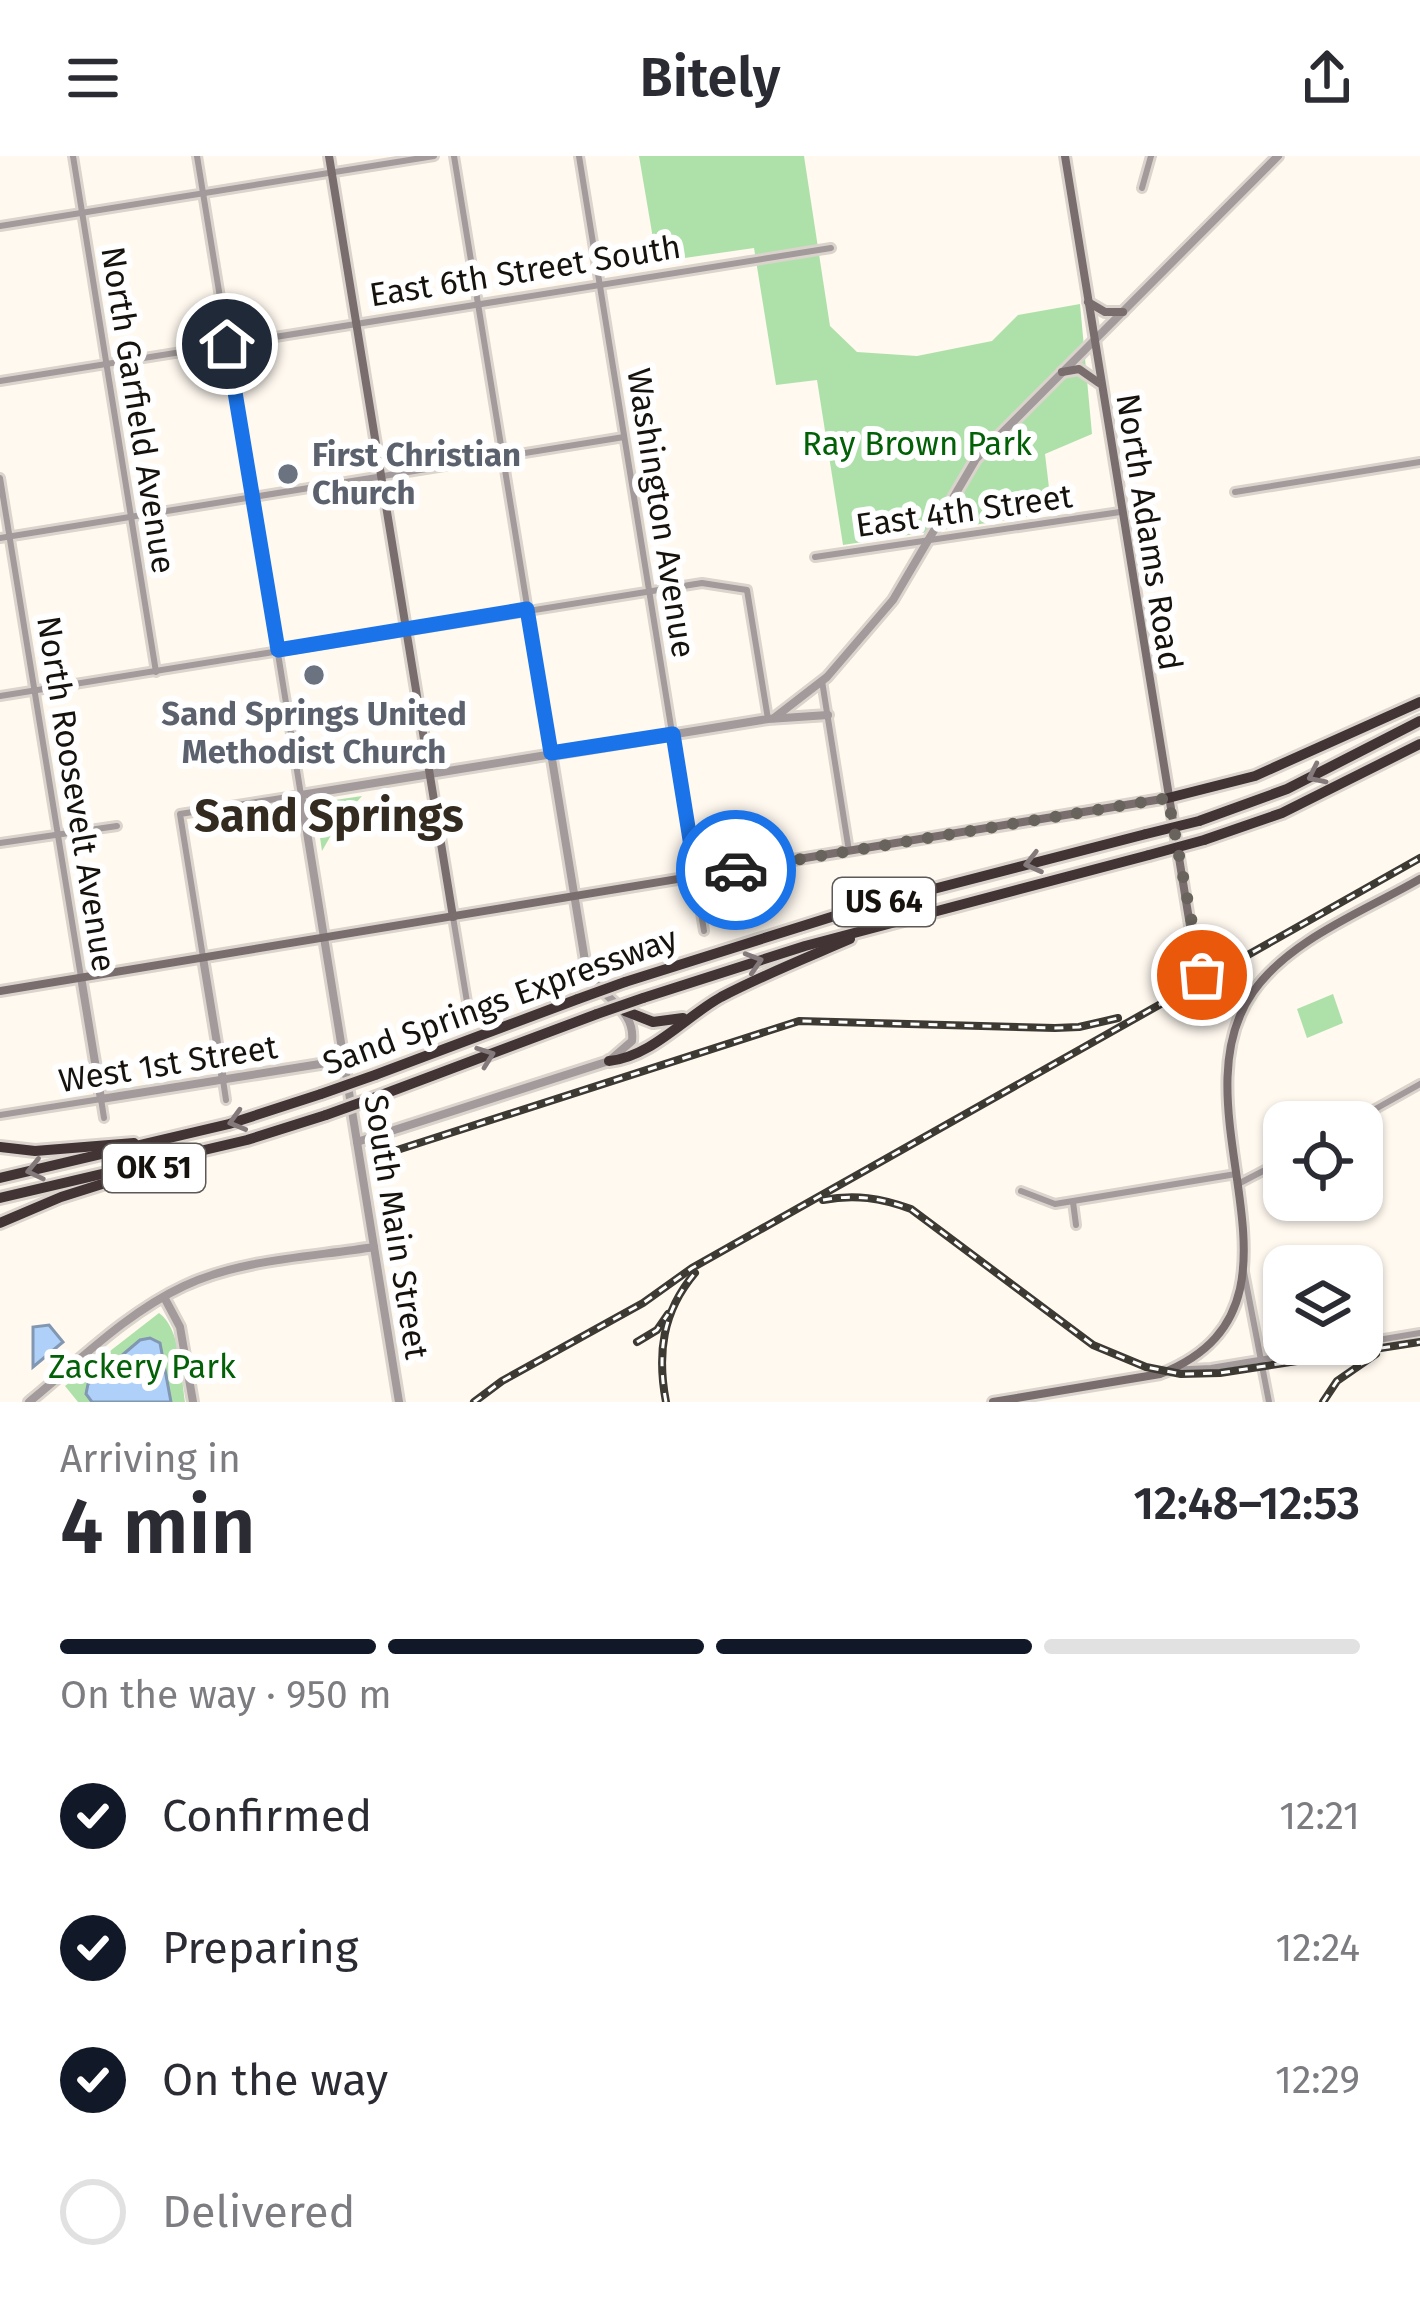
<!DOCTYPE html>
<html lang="en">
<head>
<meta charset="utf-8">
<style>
  body { margin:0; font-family:"Fira Sans",sans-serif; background:#f7f7f7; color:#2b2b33; height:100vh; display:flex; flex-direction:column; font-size:45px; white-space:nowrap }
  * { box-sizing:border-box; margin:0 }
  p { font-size:39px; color:#7c7c81 }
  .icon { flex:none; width:66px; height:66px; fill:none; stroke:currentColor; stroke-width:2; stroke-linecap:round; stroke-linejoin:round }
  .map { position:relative; height:1246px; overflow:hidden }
  .drawer { display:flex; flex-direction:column; background:#fff; flex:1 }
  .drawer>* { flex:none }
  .controls { position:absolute; left:1263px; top:945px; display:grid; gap:24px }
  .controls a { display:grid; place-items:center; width:120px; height:120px; border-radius:24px; background:#fff; box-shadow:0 3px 9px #0004; font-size:60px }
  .pin { position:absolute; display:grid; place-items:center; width:102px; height:102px; color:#fff; margin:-51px; border:6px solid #fff; border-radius:50%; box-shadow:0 3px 12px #0007 }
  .courier { position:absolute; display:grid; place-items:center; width:120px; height:120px; margin:-60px; border:9px solid #1a73e8; border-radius:50%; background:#fff; color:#222; box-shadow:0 3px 15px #0007 }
  .headline em { font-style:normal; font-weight:600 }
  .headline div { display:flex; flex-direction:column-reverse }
  .headline { display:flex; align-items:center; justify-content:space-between; height:204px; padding:0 60px }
  h1 { font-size:78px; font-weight:600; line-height:90px }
  .bar { display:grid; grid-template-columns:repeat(4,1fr); gap:18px 12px; align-content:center; height:144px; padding:0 60px }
  .bar i { height:15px; border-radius:9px; background:#e1e1e2 }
  .bar .on { background:#111827 }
  .bar p { grid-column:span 4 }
  ol { padding:0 60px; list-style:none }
  li { display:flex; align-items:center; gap:36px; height:132px }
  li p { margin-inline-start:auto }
  li .icon { padding:12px; border-radius:50%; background:#111827; color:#fff; stroke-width:4 }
  li:last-child { color:#7c7c81 }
  li i { width:66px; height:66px; border:6px solid #e1e1e2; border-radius:50% }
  header { display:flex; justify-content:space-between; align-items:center; height:156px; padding:0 60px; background:#fff; font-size:54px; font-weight:600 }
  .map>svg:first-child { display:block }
</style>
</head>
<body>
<header><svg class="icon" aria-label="menu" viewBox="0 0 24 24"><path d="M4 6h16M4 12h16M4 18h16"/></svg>Bitely<svg class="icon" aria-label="share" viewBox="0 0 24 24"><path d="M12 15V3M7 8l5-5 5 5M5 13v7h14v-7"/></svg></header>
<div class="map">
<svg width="1420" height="1246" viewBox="0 0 1420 1246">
  <rect width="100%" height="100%" fill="#fff9f0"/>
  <g fill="#aee1aa">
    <path d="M 639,0 L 804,0 L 830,170 L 857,196 L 917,200 L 992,185 L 1018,159 L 1080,148 L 1092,278 L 1045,298 L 1052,357 L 843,389 L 817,224 L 776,229 L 754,92 L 657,106 Z"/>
    <path d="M 362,640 L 338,667 L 322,695 L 315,647 Z"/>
    <path d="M 1333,838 L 1343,867 L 1307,882 L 1297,853 Z"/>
    <path d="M 159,1157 C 181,1173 181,1219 185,1246 L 78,1246 L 65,1230 Z"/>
  </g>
  <g fill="#afd0f8" stroke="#8197b2" stroke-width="3">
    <path d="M 49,1169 L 63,1186 L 33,1211 L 33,1171 Z"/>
    <path d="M 150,1182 L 160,1187 L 171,1246 L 92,1246 L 86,1238 L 88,1228 L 140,1184 Z"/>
  </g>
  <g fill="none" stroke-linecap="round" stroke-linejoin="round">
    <defs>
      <g id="minor">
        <path d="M 73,0 L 156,516"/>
        <path d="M 197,0 L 301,639 L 180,658 L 203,801"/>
        <path d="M 454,0 L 551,597"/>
        <path d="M 579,0 L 704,775"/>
        <path d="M 1142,32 L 1151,0"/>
        <path d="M 0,70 L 434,0"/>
        <path d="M 0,225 L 831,92"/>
        <path d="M 0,322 L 81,821"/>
        <path d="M 1235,336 L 1420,306"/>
        <path d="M 0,382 L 624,281"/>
        <path d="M 815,401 L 1120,356"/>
        <path d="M 822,525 L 849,695"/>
        <path d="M 0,540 L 702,427 L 747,434 L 768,563"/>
        <path d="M 0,687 L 117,670"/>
        <path d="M 453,761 L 467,846"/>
        <path d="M 223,924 L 226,944"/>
        <path d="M 0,959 L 101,943 L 104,962"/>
        <path d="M 1352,966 L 1420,928"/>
        <path d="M 1238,1028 L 1284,1004"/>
        <path d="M 1021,1035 L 1055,1048 L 1236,1018"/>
        <path d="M 1073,1046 L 1076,1069"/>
        <path d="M 1244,1116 L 1269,1246"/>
        <path d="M 1169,1214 L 1211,1212 L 1420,1177"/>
      </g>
      <g id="tertiary">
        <path d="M 774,562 L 827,521 L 893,444 L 976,303 L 1278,0"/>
        <path d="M 203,802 L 223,924"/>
        <path d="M 81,821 L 101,943 L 345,904"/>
        <path d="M 357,986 L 609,905 L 632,885 C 636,850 596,841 586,811 L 551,597"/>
        <path d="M 164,1141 L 180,1171 L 193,1246"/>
        <path d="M 29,1246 C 78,1206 126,1157 184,1130 C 241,1103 312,1101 374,1091"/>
        <path d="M 399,1246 L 301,639 L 768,563 L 828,559"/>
      </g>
      <g id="secondary">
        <path d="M 329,0 L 453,761"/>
        <path d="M 1065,0 L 1194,794 L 1209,829 L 1242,853"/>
        <path d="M 1088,146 L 1105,156 L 1123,156"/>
        <path d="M 1062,216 L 1079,213 L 1099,227"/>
        <path d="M 0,835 L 1168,642"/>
        <path d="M 993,1246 L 1160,1218 C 1334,1150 1169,956 1253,836 C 1290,783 1365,755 1420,723"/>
      </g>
      <g id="motorway">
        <path d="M 1168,642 L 1255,620 L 1420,546"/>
        <path d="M 1199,665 L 1287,633 L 1420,565"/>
        <path d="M 1204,684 L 1282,657 L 1420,588"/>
        <path d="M 625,826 L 860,752 L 1146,678"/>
        <path d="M 643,842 L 805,790 L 1149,699"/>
        <path d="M 625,855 L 653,866 L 683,862"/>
        <path d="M 609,905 C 651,901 685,861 721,841 C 763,819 806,802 850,783"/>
        <path d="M 375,919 L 578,843"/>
        <path d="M 376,941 L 597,858"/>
        <path d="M 0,991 L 35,995 L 134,987"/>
        <path d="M 0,1022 L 229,968 L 321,938"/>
        <path d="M 0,1042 L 247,984 L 326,959"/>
        <path d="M 0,1067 L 61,1041 L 140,1016"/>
      </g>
    </defs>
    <use href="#minor" stroke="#dad4cc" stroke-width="12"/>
    <use href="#tertiary" stroke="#dad4cc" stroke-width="14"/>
    <use href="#secondary" stroke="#dad4cc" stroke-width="14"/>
    <use href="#motorway" stroke="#dad4cc" stroke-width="16"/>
    <use href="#minor" stroke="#a29a9b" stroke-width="6"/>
    <use href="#tertiary" stroke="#a29a9b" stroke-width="8"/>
    <use href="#secondary" stroke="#796d6e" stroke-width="8"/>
    <use href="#motorway" stroke="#423335" stroke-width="10"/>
    <defs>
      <g id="rail">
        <path d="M 391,996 L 799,865 L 1055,872 L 1079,871 L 1118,862"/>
        <path d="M 823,1044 C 855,1038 881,1042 911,1053 L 1093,1189 L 1146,1211 L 1181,1218 L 1220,1217 L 1420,1186"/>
        <path d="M 637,1186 L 657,1174 L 668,1158"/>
        <path d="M 474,1246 L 502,1225 L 643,1147 L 692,1112 L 1420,702"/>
        <path d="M 666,1246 C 657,1198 662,1156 695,1117"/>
        <path d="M 1323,1246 L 1337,1225 L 1376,1198"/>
      </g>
    </defs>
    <use href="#rail" stroke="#3d3933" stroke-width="8"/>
    <use href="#rail" stroke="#fff" stroke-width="3" stroke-dasharray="9" stroke-linecap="butt"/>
    <defs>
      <g id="motorway-bridge">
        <path d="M 1146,678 L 1199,665"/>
        <path d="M 1149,699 L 1204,684"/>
        <path d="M 578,843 L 625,826"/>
        <path d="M 597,858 L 643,842"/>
        <path d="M 321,938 L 375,919"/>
        <path d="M 326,959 L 376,941"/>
      </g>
    </defs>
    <use href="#motorway-bridge" stroke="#dad4cc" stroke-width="16" stroke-linecap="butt"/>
    <use href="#motorway-bridge" stroke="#423335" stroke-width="10"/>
  </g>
  <defs><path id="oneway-chevron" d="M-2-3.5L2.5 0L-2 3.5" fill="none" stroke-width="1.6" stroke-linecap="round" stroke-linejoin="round" transform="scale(3)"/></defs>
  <g stroke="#847a7c">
    <use href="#oneway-chevron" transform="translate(1316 619) rotate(154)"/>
    <use href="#oneway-chevron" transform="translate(1033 707) rotate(166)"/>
    <use href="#oneway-chevron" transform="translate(754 806) rotate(-17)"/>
    <use href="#oneway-chevron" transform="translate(486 900) rotate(-20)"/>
    <use href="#oneway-chevron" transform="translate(237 965) rotate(164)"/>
    <use href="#oneway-chevron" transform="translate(35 1014) rotate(167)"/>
  </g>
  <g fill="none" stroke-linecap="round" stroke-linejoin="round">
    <path stroke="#68635c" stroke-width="12" stroke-dasharray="0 21.6" d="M 736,714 L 1168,642 L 1202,819"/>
    <path stroke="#1a73e8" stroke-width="15" d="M 227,188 L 278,494 L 527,453 L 551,597 L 673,578 L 696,721 L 736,714"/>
  </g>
  <g fill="#6b7280" stroke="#fff" stroke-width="4.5">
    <circle cx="288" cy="318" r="12"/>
    <circle cx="314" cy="519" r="12"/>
  </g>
  <g text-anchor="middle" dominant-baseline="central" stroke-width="12" stroke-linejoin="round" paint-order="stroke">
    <g fill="#fff" stroke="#5c5956" stroke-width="3">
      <rect x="833" y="722" width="102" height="48" rx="9"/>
      <rect x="103" y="988" width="102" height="48" rx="9"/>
    </g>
    <g font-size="30" font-weight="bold" fill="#16120d">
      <text x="884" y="746">US 64</text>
      <text x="154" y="1012">OK 51</text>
    </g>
    <g font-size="33" fill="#16120d" stroke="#fff">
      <text transform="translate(525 115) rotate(-9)">East 6th Street South</text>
      <text transform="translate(138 254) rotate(81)">North Garfield Avenue</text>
      <text transform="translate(964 355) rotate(-8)">East 4th Street</text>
      <text transform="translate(661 357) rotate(81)">Washington Avenue</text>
      <text transform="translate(1149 376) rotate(81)">North Adams Road</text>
      <text transform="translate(76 638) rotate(81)">North Roosevelt Avenue</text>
      <text transform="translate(500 845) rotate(-20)">Sand Springs Expressway</text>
      <text transform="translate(168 908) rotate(-9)">West 1st Street</text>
      <text transform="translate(396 1071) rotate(81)">South Main Street</text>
    </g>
    <g font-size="33" fill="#026006" stroke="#fff">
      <text x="917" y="288">Ray Brown Park</text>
      <text x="142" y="1211">Zackery Park</text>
    </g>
    <g font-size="33" font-weight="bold" fill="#5b616d" stroke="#fff" text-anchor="start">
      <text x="312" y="299">First Christian<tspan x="312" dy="38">Church</tspan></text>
      <text x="314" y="558" text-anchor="middle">Sand Springs United<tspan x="314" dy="38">Methodist Church</tspan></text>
    </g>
    <g font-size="45" font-weight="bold" fill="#332b20" stroke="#fff">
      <text x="329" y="660">Sand Springs</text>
    </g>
  </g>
</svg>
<div class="controls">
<a><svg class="icon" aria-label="locate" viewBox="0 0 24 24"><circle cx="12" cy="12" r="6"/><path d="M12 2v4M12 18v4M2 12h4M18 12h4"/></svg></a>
<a><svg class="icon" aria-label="layers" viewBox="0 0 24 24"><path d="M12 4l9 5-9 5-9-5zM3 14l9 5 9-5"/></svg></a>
</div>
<div class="pin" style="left:1202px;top:819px;background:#ea580c"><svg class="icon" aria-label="bag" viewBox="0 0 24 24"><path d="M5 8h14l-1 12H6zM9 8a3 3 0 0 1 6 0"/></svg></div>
<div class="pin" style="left:227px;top:188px;background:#1f2937"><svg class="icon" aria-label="home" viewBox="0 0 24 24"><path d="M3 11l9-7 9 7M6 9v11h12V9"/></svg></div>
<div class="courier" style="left:736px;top:714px"><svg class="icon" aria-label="car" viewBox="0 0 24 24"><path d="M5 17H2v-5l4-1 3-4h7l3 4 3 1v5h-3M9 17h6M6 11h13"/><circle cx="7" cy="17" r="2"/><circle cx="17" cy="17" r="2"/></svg></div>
</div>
<section class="drawer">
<div class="headline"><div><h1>4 min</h1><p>Arriving in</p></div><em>12:48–12:53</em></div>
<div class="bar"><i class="on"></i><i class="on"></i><i class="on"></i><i></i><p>On the way · 950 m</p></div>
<ol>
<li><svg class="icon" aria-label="check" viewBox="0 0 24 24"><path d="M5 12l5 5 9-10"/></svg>Confirmed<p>12:21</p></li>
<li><svg class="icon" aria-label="check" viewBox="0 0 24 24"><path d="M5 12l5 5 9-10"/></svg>Preparing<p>12:24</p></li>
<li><svg class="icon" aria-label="check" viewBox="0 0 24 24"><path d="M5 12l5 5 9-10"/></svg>On the way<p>12:29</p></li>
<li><i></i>Delivered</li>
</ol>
</section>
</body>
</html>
